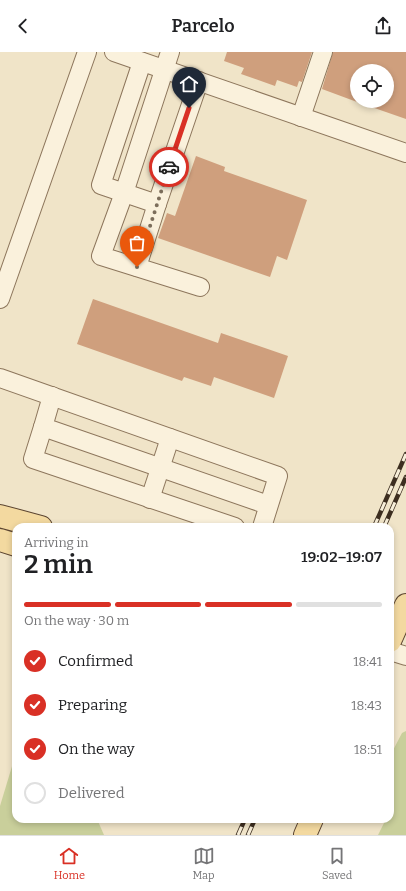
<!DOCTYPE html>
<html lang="en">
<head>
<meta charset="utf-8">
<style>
  body { margin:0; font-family:Bitter,serif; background:#f6f6f6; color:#202124; height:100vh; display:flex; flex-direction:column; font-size:15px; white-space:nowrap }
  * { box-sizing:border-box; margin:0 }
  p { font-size:13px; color:#757577 }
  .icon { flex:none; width:22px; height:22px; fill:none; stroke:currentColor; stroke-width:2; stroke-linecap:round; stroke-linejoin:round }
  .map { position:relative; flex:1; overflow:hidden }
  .sheet { position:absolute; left:12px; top:471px; width:382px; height:300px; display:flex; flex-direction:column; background:#fff; border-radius:12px; box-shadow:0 2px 6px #0003 }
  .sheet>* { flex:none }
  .fabs { position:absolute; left:350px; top:12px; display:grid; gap:8px }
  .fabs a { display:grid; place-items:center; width:44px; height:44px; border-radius:50%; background:#fff; box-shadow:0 2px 6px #0003; font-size:20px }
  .pin { position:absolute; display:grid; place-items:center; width:34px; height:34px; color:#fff; margin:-41px -17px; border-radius:50% 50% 50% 0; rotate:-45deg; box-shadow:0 0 4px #0007 }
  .pin .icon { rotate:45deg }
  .courier { position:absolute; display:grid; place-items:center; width:40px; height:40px; margin:-20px; border:3px solid #d93025; border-radius:50%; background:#fff; color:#222; box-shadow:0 1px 5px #0007 }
  .summary em { font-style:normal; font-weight:600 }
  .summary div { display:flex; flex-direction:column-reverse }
  .summary { display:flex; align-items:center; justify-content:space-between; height:68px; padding:0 12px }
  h1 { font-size:26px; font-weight:600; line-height:30px }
  .bar { display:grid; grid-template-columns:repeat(4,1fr); gap:6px 4px; align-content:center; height:48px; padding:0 12px }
  .bar i { height:5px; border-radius:3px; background:#e0e0e0 }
  .bar .selected { background:#d93025 }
  .bar p { grid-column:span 4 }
  ol { padding:0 12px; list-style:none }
  li { display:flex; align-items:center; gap:12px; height:44px }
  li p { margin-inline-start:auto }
  li .icon { padding:4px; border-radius:50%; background:#d93025; color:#fff; stroke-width:4 }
  li:last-child { color:#757577 }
  li i { width:22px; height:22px; border:2px solid #e0e0e0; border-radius:50% }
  header { display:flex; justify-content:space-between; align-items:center; height:52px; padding:0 12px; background:#fff; font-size:18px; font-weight:600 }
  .menu { display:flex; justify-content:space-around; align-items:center; height:56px; border-top:1px solid #e0e0e0; background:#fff; font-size:11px; color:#757577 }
  .menu a { display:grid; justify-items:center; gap:2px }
  .menu .selected { color:#d93025 }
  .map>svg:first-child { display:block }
</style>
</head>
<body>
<header><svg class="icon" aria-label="back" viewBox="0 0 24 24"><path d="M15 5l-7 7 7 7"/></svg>Parcelo<svg class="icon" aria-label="share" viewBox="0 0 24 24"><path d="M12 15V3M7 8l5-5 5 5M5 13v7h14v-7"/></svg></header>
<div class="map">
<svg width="406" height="783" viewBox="0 0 406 783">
  <rect width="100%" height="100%" fill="#f0e4c8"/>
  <g fill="#c9cf9b">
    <path d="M 406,679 L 406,783 L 378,783 L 386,767 L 390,767 L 390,704 L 402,681 Z"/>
    <path d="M 16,701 L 16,767 L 97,767 L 104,783 L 0,783 L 0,754 Z"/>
  </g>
  <g fill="#cf9f7d">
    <path d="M 227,0 L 312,0 L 302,30 L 299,29 L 297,35 L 277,28 L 275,34 L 241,22 L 244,16 L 224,9 Z"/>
    <path d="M 333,0 L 406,0 L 406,67 L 360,51 L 360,49 L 387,49 L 387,19 L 357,19 L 357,50 L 322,37 Z"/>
    <path d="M 196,104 L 225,115 L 224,119 L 307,148 L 287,208 L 277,204 L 270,225 L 158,186 L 167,161 L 175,164 Z"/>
    <path d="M 93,247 L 218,291 L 221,281 L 288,304 L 274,346 L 214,325 L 211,334 L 184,325 L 182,329 L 77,292 Z"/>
  </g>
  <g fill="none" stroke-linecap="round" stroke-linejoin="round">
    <defs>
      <g id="minor">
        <path d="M 114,0 L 406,101"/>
        <path d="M 170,0 L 124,141 L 101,204 L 200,235"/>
        <path d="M 142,10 L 101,133 L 157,152"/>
        <path d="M 301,65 L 323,0"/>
        <path d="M 137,215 L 157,152 L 199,29"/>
        <path d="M 0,247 L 87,0"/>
        <path d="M 0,326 L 278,424 L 262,475"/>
        <path d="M 52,344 L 43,375 L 268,453"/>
        <path d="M 43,375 L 33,407 L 235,475"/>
        <path d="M 150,447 L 170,386"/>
        <path d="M 390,599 L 406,604"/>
      </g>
      <g id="major">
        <path d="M 0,464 L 41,475"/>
        <path d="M 0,488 L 16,493"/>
        <path d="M 390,589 L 406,553"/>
        <path d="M 305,783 L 312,767"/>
      </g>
    </defs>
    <use href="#minor" stroke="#8d765c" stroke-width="20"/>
    <use href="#major" stroke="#5b4430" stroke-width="24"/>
    <use href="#minor" stroke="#faf1dc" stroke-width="18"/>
    <use href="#major" stroke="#f3d9a0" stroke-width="22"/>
    <defs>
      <g id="rail">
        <path d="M 374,475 L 406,402"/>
        <path d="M 384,475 L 406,425"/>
        <path d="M 238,783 L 245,767"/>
        <path d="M 248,783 L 255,767"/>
      </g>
    </defs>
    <use href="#rail" stroke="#3d2e20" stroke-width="4.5"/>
    <use href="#rail" stroke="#f7eed8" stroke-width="3" stroke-dasharray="9" stroke-linecap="butt"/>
  </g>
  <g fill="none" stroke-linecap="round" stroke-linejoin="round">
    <path stroke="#7c6e5b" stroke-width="4" stroke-dasharray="0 7.2" d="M 137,215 L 169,115"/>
    <path stroke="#d93025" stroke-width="5" d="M 169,115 L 189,56"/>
  </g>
</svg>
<div class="fabs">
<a><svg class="icon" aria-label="locate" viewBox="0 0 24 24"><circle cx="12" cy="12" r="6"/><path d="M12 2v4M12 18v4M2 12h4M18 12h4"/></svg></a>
</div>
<div class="pin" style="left:137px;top:215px;background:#ea580c"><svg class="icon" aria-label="bag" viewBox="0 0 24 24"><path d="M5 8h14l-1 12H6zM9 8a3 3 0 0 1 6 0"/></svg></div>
<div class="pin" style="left:189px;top:56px;background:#1f2937"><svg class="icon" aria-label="home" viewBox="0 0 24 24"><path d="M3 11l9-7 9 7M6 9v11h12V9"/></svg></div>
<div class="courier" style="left:169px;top:115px"><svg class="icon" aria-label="car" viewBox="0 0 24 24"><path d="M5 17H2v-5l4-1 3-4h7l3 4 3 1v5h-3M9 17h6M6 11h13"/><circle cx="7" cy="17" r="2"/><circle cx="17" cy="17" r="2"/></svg></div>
<section class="sheet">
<div class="summary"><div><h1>2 min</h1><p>Arriving in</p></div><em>19:02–19:07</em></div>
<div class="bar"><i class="selected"></i><i class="selected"></i><i class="selected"></i><i></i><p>On the way · 30 m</p></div>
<ol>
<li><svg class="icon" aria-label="check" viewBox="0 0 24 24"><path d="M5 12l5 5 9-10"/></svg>Confirmed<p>18:41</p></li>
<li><svg class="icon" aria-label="check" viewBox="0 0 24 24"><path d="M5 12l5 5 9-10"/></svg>Preparing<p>18:43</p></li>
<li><svg class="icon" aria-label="check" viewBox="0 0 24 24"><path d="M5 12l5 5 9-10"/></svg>On the way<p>18:51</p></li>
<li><i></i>Delivered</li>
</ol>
</section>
</div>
<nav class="menu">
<a class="selected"><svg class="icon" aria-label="home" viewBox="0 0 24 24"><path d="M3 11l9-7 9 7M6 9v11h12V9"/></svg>Home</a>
<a><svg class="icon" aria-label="map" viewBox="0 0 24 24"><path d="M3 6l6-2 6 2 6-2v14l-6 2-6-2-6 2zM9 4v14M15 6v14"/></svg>Map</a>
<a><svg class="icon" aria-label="saved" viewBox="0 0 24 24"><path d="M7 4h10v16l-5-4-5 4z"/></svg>Saved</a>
</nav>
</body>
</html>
